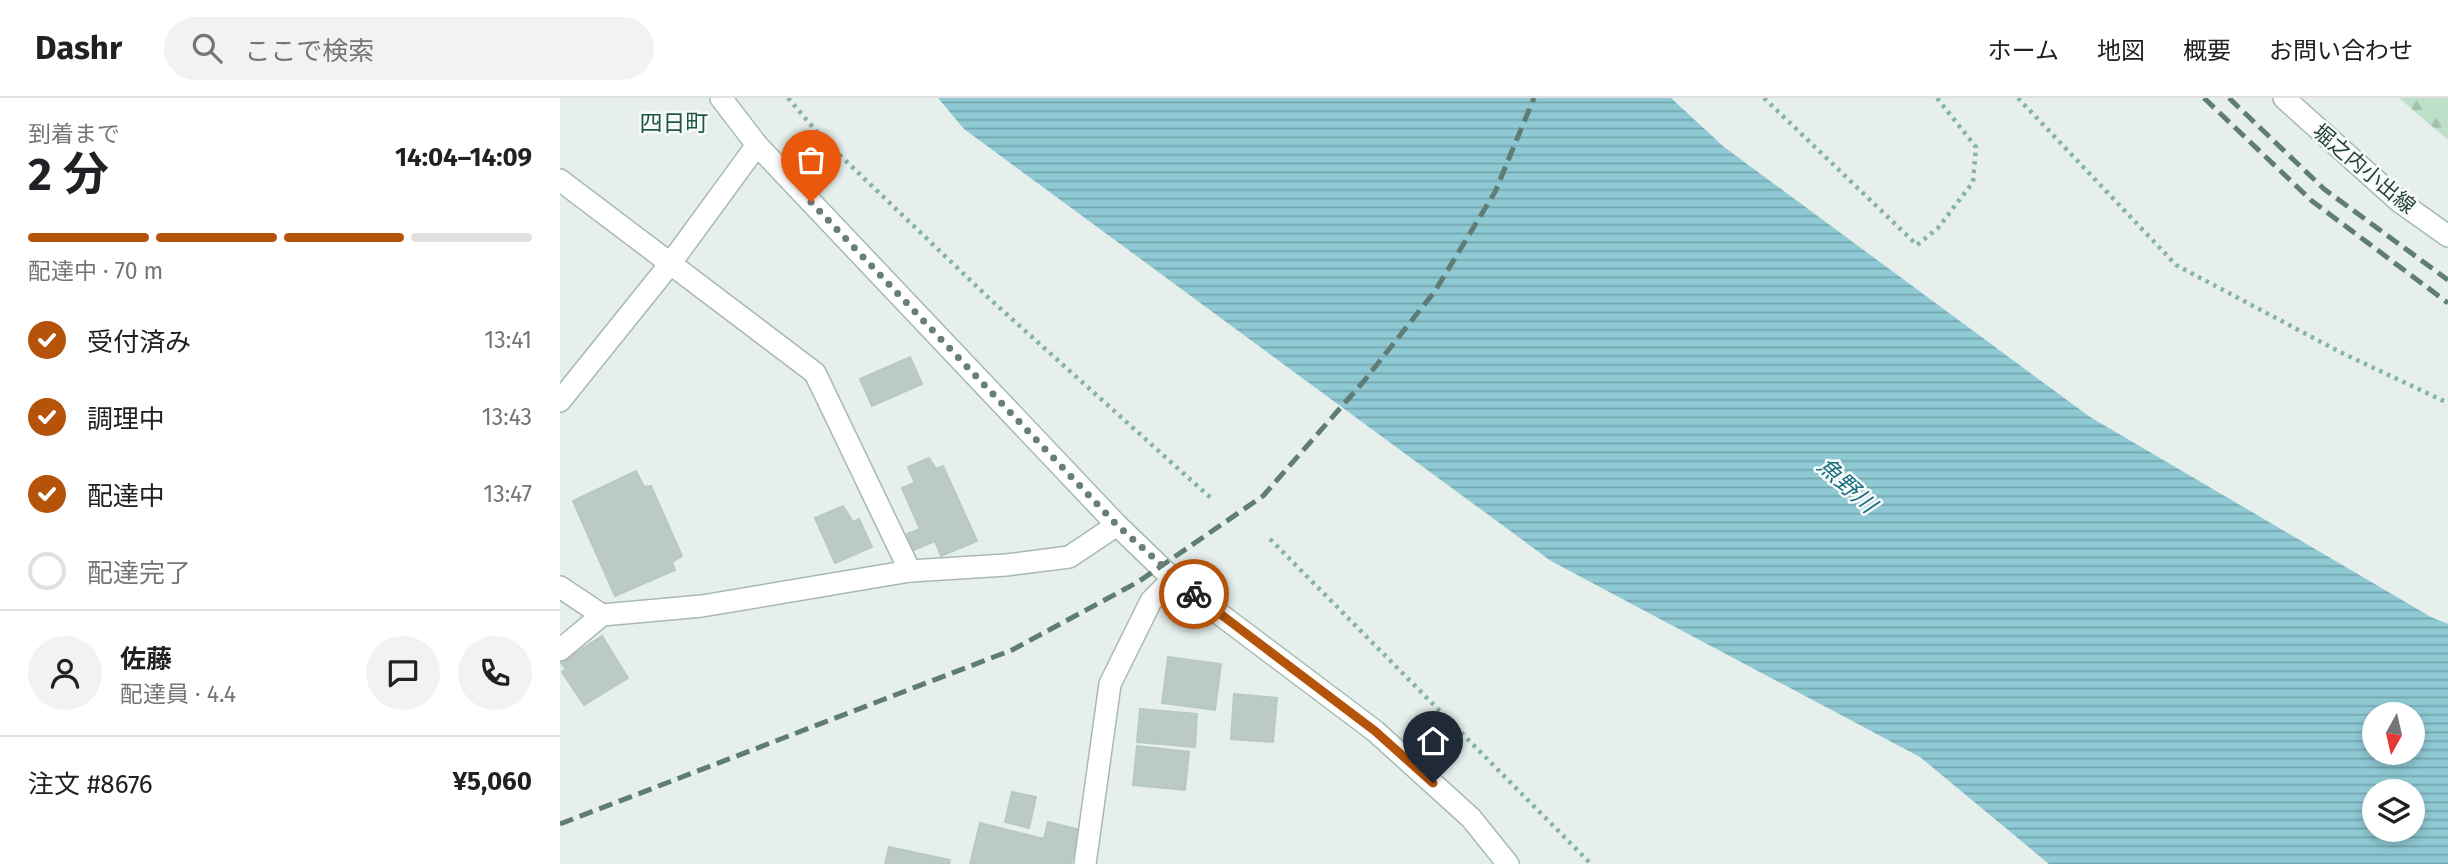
<!DOCTYPE html>
<html lang="ja">
<head>
<meta charset="utf-8">
<style>
  body { margin:0; font-family:"Fira Sans","Noto Sans JP",sans-serif; background:#f2f2f2; color:#202124; height:100vh; display:flex; flex-direction:column; font-size:26px; white-space:nowrap }
  * { box-sizing:border-box; margin:0 }
  p { font-size:23px; color:#757577 }
  .icon { flex:none; width:38px; height:38px; fill:none; stroke:currentColor; stroke-width:2; stroke-linecap:round; stroke-linejoin:round }
  .map { position:relative; flex:1; overflow:hidden }
  .drawer { display:flex; flex-direction:column; background:#fff; width:560px }
  .drawer>* { flex:none }
  .needle { width:46px; rotate:188deg }
  .tools { position:absolute; left:1802px; top:604px; display:grid; gap:14px }
  .tools a { display:grid; place-items:center; width:63px; height:63px; border-radius:50%; background:#fff; box-shadow:0 4px 10px #0003; font-size:35px }
  .pin { position:absolute; display:grid; place-items:center; width:60px; height:60px; color:#fff; margin:-72px -30px; border-radius:50% 50% 50% 0; rotate:-45deg; box-shadow:0 0 7px #0007 }
  .pin .icon { rotate:45deg }
  .courier { position:absolute; display:grid; place-items:center; width:70px; height:70px; margin:-35px; border:5px solid #b45309; border-radius:50%; background:#fff; color:#222; box-shadow:0 2px 9px #0007 }
  .headline em { font-style:normal; font-weight:700 }
  .headline div { display:flex; flex-direction:column-reverse }
  .headline { display:flex; align-items:center; justify-content:space-between; height:119px; padding:0 28px }
  h1 { font-size:46px; font-weight:700; line-height:52px }
  .bar { display:grid; grid-template-columns:repeat(4,1fr); gap:10px 7px; align-content:center; height:84px; padding:0 28px }
  .bar i { height:9px; border-radius:5px; background:#e0e0e0 }
  .bar .active { background:#b45309 }
  .bar p { grid-column:span 4 }
  .line { display:flex; align-items:center; gap:18px; padding:0 28px; border-top:2px solid #e0e0e0 }
  .line div { flex:1 }
  .round { display:grid; place-items:center; flex:none; width:74px; height:74px; border-radius:37px; background:#f2f2f2 }
  ol { padding:0 28px; list-style:none }
  li { display:flex; align-items:center; gap:21px; height:77px }
  li p { margin-inline-start:auto }
  li .icon { padding:7px; border-radius:50%; background:#b45309; color:#fff; stroke-width:4 }
  li:last-child { color:#757577 }
  li i { width:38px; height:38px; border:4px solid #e0e0e0; border-radius:50% }
  header { display:flex; align-items:center; gap:42px; box-sizing:border-box; height:98px; padding:0 35px; background:#fff; border-bottom:2px solid #e0e0e0 }
  header strong { font-size:33px }
  nav { display:flex; gap:38px; margin-inline-start:auto; font-size:24px }
  .search { width:490px; height:63px; background:#f2f2f2; display:flex; align-items:center; gap:18px; box-sizing:border-box; padding:0 24px; border-radius:38px; color:#757577; font-size:26px }
  main { display:flex; flex:1; min-height:0 }
  .map>svg:first-child { display:block }
</style>
</head>
<body>
<header>
<strong>Dashr</strong>
<div class="search"><svg class="icon" aria-label="search" viewBox="0 0 24 24"><circle cx="10" cy="10" r="6"/><path d="M15 15l6 6"/></svg>ここで検索</div>
<nav><a>ホーム</a><a>地図</a><a>概要</a><a>お問い合わせ</a></nav>
</header>
<main>
<section class="drawer">
<div class="headline"><div><h1>2 分</h1><p>到着まで</p></div><em>14:04–14:09</em></div>
<div class="bar"><i class="active"></i><i class="active"></i><i class="active"></i><i></i><p>配達中 · 70 m</p></div>
<ol>
<li><svg class="icon" aria-label="check" viewBox="0 0 24 24"><path d="M5 12l5 5 9-10"/></svg>受付済み<p>13:41</p></li>
<li><svg class="icon" aria-label="check" viewBox="0 0 24 24"><path d="M5 12l5 5 9-10"/></svg>調理中<p>13:43</p></li>
<li><svg class="icon" aria-label="check" viewBox="0 0 24 24"><path d="M5 12l5 5 9-10"/></svg>配達中<p>13:47</p></li>
<li><i></i>配達完了</li>
</ol>
<div class="line" style="height:126px"><a class="round"><svg class="icon" aria-label="person" viewBox="0 0 24 24"><circle cx="12" cy="8" r="4"/><path d="M4 21q1-7 8-7t8 7"/></svg></a><div><b>佐藤</b><p>配達員 · 4.4</p></div><a class="round"><svg class="icon" aria-label="chat" viewBox="0 0 24 24"><path d="M4 5h16v11H9l-5 4z"/></svg></a><a class="round"><svg class="icon" aria-label="phone" viewBox="0 0 24 24"><path d="M5 4h4l2 5-3 2q2 4 5 5l2-3 5 2v4C11 20 4 13 5 4z"/></svg></a></div>
<div class="line" style="height:91px"><div>注文 #8676</div><b>¥5,060</b></div>
</section>
<div class="map">
<svg width="1888" height="766" viewBox="0 0 1888 766">
  <defs>
    <pattern id="forest-firs" width="22" height="20" patternUnits="userSpaceOnUse" patternTransform="scale(1.75)"><rect width="22" height="20" fill="#bfe0c8"/><path d="M5 1l3.5 6h-7zM16 11l3.5 6h-7z" fill="#a4c1ad"/></pattern>
    <pattern id="water-rules" width="6" height="5" patternUnits="userSpaceOnUse" patternTransform="scale(1.75)"><rect width="6" height="5" fill="#8ec9d4"/><path d="M0 2.5h6" fill="none" stroke="#74a5ad"/></pattern>
  </defs>
  <rect width="100%" height="100%" fill="#e6efeb"/>
  <path fill="url(#forest-firs)" d="M 1839,0 L 1888,0 L 1888,42 Z"/>
  <path fill="url(#water-rules)" fill-rule="evenodd" d="M 378,0 L 1111,0 L 1164,49 L 1530,319 L 1871,519 L 1888,526 L 1888,766 L 1489,766 L 1360,659 L 991,463 L 404,31 ZM 1815,616 L 1853,616 L 1853,654 L 1815,654 ZM 1815,693 L 1853,693 L 1853,732 L 1815,732 Z"/>
  <g fill="#bbcac4" stroke="#b8c9c2" stroke-width="2">
    <path d="M 350,259 L 362,286 L 312,308 L 300,281 Z"/>
    <path d="M 369,360 L 376,371 L 383,368 L 417,443 L 381,458 L 375,443 L 354,452 L 347,436 L 360,431 L 342,390 L 355,385 L 348,369 Z"/>
    <path d="M 76,373 L 84,389 L 91,388 L 122,458 L 112,464 L 115,472 L 55,498 L 13,403 Z"/>
    <path d="M 283,408 L 293,424 L 299,421 L 312,449 L 275,465 L 255,420 Z"/>
    <path d="M 42,538 L 68,580 L 24,607 L 2,574 L 6,571 L 1,565 Z"/>
    <path d="M 608,559 L 661,566 L 655,612 L 602,605 Z"/>
    <path d="M 674,596 L 717,600 L 713,644 L 671,641 Z"/>
    <path d="M 580,611 L 637,616 L 635,649 L 577,644 Z"/>
    <path d="M 577,648 L 629,654 L 625,692 L 573,687 Z"/>
    <path d="M 452,694 L 476,699 L 469,730 L 445,724 Z"/>
    <path d="M 488,724 L 520,732 L 511,766 L 410,766 L 420,725 L 484,741 Z"/>
    <path d="M 329,749 L 390,762 L 389,766 L 325,766 Z"/>
  </g>
  <g fill="none" stroke-linecap="round" stroke-linejoin="round">
    <defs>
      <g id="minor">
        <path d="M 0,82 L 255,275 L 350,473"/>
        <path d="M 0,303 L 110,166 L 197,47"/>
        <path d="M 0,489 L 42,517"/>
        <path d="M 0,552 L 42,517 L 142,508 L 350,473 L 446,467 L 509,459 L 557,427"/>
        <path d="M 525,766 L 550,586 L 591,503 L 613,481"/>
      </g>
      <g id="secondary">
        <path d="M 161,0 L 197,47 L 557,427 L 613,481 L 815,633 L 911,720 L 948,766"/>
        <path d="M 1724,0 L 1840,104 L 1888,138"/>
      </g>
    </defs>
    <use href="#minor" stroke="#a8b8b2" stroke-width="24"/>
    <use href="#secondary" stroke="#a4bbb3" stroke-width="24"/>
    <g stroke="#86b3a5" stroke-width="4.5" stroke-dasharray="3.5 5" stroke-linecap="butt">
      <path d="M 228,0 L 264,42 L 432,203 L 652,401"/>
      <path d="M 1204,0 L 1357,147 L 1378,130 L 1413,84 L 1416,49 L 1377,0"/>
      <path d="M 1458,0 L 1616,167 L 1780,254 L 1888,305"/>
      <path d="M 710,441 L 1031,766"/>
    </g>
    <use href="#minor" stroke="#fff" stroke-width="21"/>
    <use href="#secondary" stroke="#fff" stroke-width="21"/>
    <g stroke="#5f7d75" stroke-width="5" stroke-dasharray="14 7" stroke-linecap="butt">
      <path d="M 1644,0 L 1752,103 L 1888,205"/>
      <path d="M 1669,0 L 1764,91 L 1888,182"/>
      <path d="M 0,726 L 452,552 L 578,484 L 703,398 L 804,283 L 875,193 L 935,94 L 974,0"/>
    </g>
  </g>
  <g fill="none" stroke-linecap="round" stroke-linejoin="round">
    <path stroke="#687f78" stroke-width="7" stroke-dasharray="0 12.6" d="M 251,104 L 557,427 L 634,496"/>
    <path stroke="#b45309" stroke-width="9" d="M 634,496 L 815,633 L 873,685"/>
  </g>
  <g text-anchor="middle" dominant-baseline="central" stroke-width="5" stroke-linejoin="round" paint-order="stroke">
    <g font-size="21" fill="#24423a" stroke="#f7fbf9">
      <text transform="translate(1804 71) rotate(40)">堀之内小出線</text>
    </g>
    <g font-size="23" fill="#1f5548" stroke="#f7fbf9">
      <text x="114" y="25">四日町</text>
    </g>
    <g font-size="23" font-style="italic" fill="#1c6f80" stroke="#f7fbf9">
      <text transform="translate(1287 387) rotate(42)">魚野川</text>
    </g>
  </g>
</svg>
<div class="tools">
<a><svg class="needle" viewBox="-14 -14 28 28"><path d="M0-13l5 13h-10z" fill="#e53935"/><path d="M0 13l5-13h-10z" fill="#757577"/></svg></a>
<a><svg class="icon" aria-label="layers" viewBox="0 0 24 24"><path d="M12 4l9 5-9 5-9-5zM3 14l9 5 9-5"/></svg></a>
</div>
<div class="pin" style="left:251px;top:104px;background:#ea580c"><svg class="icon" aria-label="bag" viewBox="0 0 24 24"><path d="M5 8h14l-1 12H6zM9 8a3 3 0 0 1 6 0"/></svg></div>
<div class="pin" style="left:873px;top:685px;background:#1f2937"><svg class="icon" aria-label="home" viewBox="0 0 24 24"><path d="M3 11l9-7 9 7M6 9v11h12V9"/></svg></div>
<div class="courier" style="left:634px;top:496px"><svg class="icon" aria-label="bike" viewBox="0 0 24 24"><circle cx="6" cy="16" r="4"/><circle cx="18" cy="16" r="4"/><path d="M6 16l4-8h5l3 8M10 8l3 8H6M13 5h3"/></svg></div>
</div>
</main>
</body>
</html>
